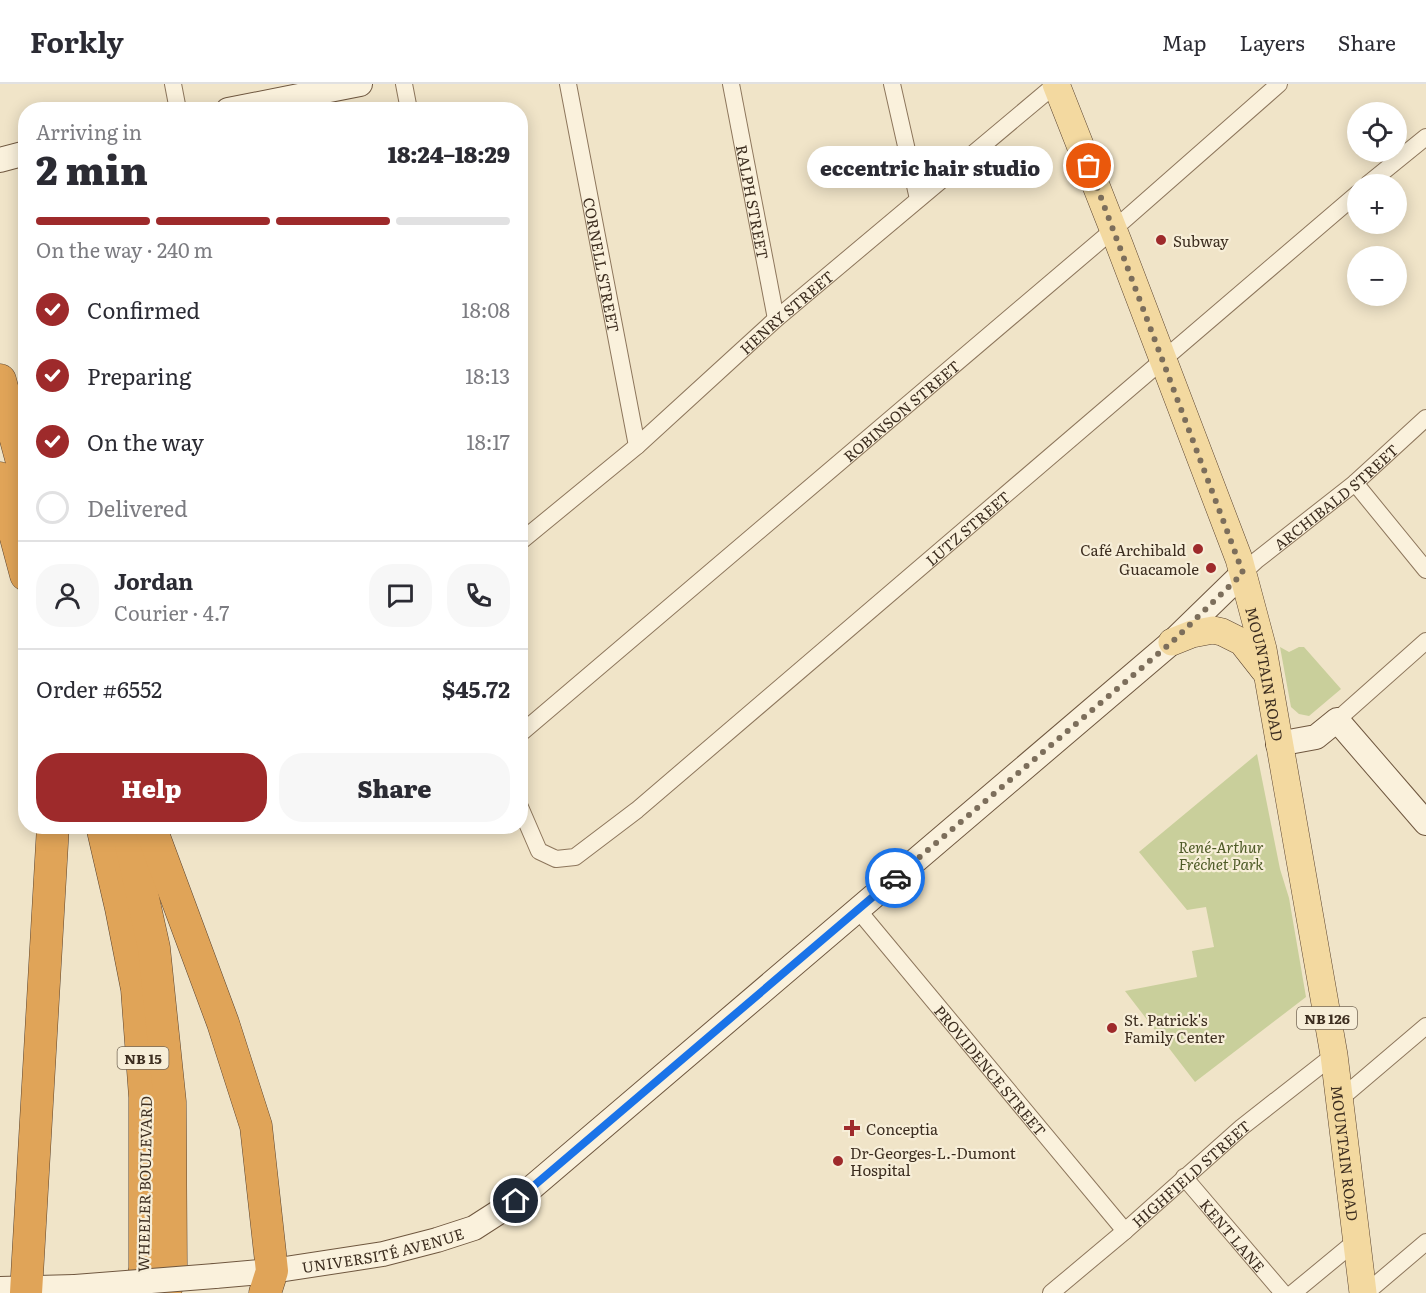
<!DOCTYPE html>
<html lang="en">
<head>
<meta charset="utf-8">
<style>
  body { margin:0; font-family:Literata,serif; background:#f7f7f7; color:#2b2b33; height:100vh; display:flex; flex-direction:column; font-size:22px; white-space:nowrap }
  * { box-sizing:border-box; margin:0 }
  p { font-size:20px; color:#7c7c81 }
  .icon { flex:none; width:33px; height:33px; fill:none; stroke:currentColor; stroke-width:2; stroke-linecap:round; stroke-linejoin:round }
  .map { position:relative; flex:1; overflow:hidden }
  .sheet { position:absolute; left:18px; top:18px; width:510px; height:732px; display:flex; flex-direction:column; background:#fff; border-radius:24px; box-shadow:0 3px 15px #0003 }
  .sheet>* { flex:none }
  .buttons { position:absolute; left:1347px; top:18px; display:grid; gap:12px }
  .buttons a { display:grid; place-items:center; width:60px; height:60px; border-radius:50%; background:#fff; box-shadow:0 3px 15px #0003; font-size:30px }
  .pin { position:absolute; display:grid; place-items:center; width:51px; height:51px; color:#fff; margin:-26px; border:3px solid #fff; border-radius:50%; box-shadow:0 2px 6px #0007 }
  .courier { position:absolute; display:grid; place-items:center; width:60px; height:60px; margin:-30px; border:4px solid #1a73e8; border-radius:50%; background:#fff; color:#222; box-shadow:0 2px 8px #0007 }
  .bubble { position:absolute; height:42px; border-radius:21px; background:#fff; box-shadow:0 3px 15px #0003; font-size:20px; font-weight:800; line-height:42px; text-align:center }
  .summary em { font-style:normal; font-weight:800 }
  .summary div { display:flex; flex-direction:column-reverse }
  .summary { display:flex; align-items:center; justify-content:space-between; height:102px; padding:0 18px }
  h1 { font-size:39px; font-weight:800; line-height:45px }
  .bar { display:grid; grid-template-columns:repeat(4,1fr); gap:9px 6px; align-content:center; height:72px; padding:0 18px }
  .bar i { height:8px; border-radius:4px; background:#e1e1e2 }
  .bar .on { background:#9e2a2b }
  .bar p { grid-column:span 4 }
  .line { display:flex; align-items:center; gap:15px; padding:0 18px; border-top:2px solid #e1e1e2 }
  .line div { flex:1 }
  .round { display:grid; place-items:center; flex:none; width:63px; height:63px; border-radius:24px; background:#f7f7f7 }
  ol { padding:0 18px; list-style:none }
  li { display:flex; align-items:center; gap:18px; height:66px }
  li p { margin-inline-start:auto }
  li .icon { padding:6px; border-radius:50%; background:#9e2a2b; color:#fff; stroke-width:4 }
  li:last-child { color:#7c7c81 }
  li i { width:33px; height:33px; border:3px solid #e1e1e2; border-radius:50% }
  .button { display:flex; gap:12px; margin-top:auto; padding:12px 18px }
  .button a { flex:1; height:69px; border-radius:24px; background:#9e2a2b; color:#fff; font-size:24px; font-weight:800; line-height:69px; text-align:center }
  .button a+a { background:#f7f7f7; color:#2b2b33 }
  header { display:flex; align-items:center; gap:36px; box-sizing:border-box; height:84px; padding:0 30px; background:#fff; border-bottom:2px solid #e1e1e2 }
  header strong { font-size:28px }
  nav { display:flex; gap:33px; margin-inline-start:auto; font-size:21px }
  .map>svg:first-child { display:block }
</style>
</head>
<body>
<header>
<strong>Forkly</strong>
<nav><a>Map</a><a>Layers</a><a>Share</a></nav>
</header>
<div class="map">
<svg width="1426" height="1209" viewBox="0 0 1426 1209">
  <rect width="100%" height="100%" fill="#f0e4c8"/>
  <g fill="#c9cf9b">
    <path d="M 1280,563 L 1289,568 L 1299,563 L 1304,563 L 1341,605 L 1309,632 L 1299,630 L 1291,623 Z"/>
    <path d="M 1257,670 L 1280,785 L 1289,814 L 1306,913 L 1195,998 L 1125,907 L 1197,893 L 1192,867 L 1214,863 L 1206,823 L 1187,826 L 1139,768 Z"/>
  </g>
  <g fill="none" stroke-linecap="round" stroke-linejoin="round">
    <defs>
      <g id="street">
        <path d="M 173,0 L 178,26"/>
        <path d="M 404,0 L 409,26"/>
        <path id="s1" d="M 568,0 L 637,362"/>
        <path id="s2" d="M 731,0 L 776,235"/>
        <path d="M 892,0 L 918,115"/>
        <path d="M 1368,100 L 1426,53"/>
        <path d="M 1355,399 L 1426,486"/>
        <path id="s3" d="M 520,458 L 637,362 L 776,235 L 1056,0"/>
        <path id="s4" d="M 1243,489 L 1257,476 L 1355,399 L 1426,334"/>
        <path d="M 1337,636 L 1426,557"/>
        <path id="s5" d="M 520,650 L 1114,145 L 1279,0"/>
        <path id="s6" d="M 520,723 L 539,767 L 556,775 L 575,773 L 637,726 L 1358,109"/>
        <path id="s7" d="M 858,826 L 1125,1147"/>
        <path d="M 1339,1016 L 1426,942"/>
        <path id="s8" d="M 1184,1093 L 1283,1209"/>
        <path id="s9" d="M 1051,1209 L 1125,1147 L 1242,1043 L 1334,971"/>
        <path d="M 1293,1209 L 1356,1157"/>
        <path d="M 1366,1209 L 1426,1158"/>
      </g>
      <g id="secondary">
        <path d="M 228,26 L 360,0"/>
        <path d="M 0,76 L 26,69"/>
        <path d="M 1278,660 L 1316,653 L 1337,636 L 1426,739"/>
        <path id="s10" d="M 215,1192 L 272,1187 L 383,1170 L 437,1156 L 474,1144 L 516,1117 L 1172,558 L 1243,489"/>
        <path d="M 0,1205 L 75,1203"/>
      </g>
      <g id="primary">
        <path id="s11" d="M 1056,0 L 1119,160 L 1239,475 L 1263,565 L 1334,971 L 1363,1209"/>
        <path d="M 1172,558 L 1192,550 L 1213,546 L 1222,548 L 1242,558 L 1264,586"/>
      </g>
      <g id="highway">
        <path d="M 0,296 L 26,393"/>
        <path d="M 0,394 L 26,491"/>
        <path d="M 102,742 L 121,824 L 137,905 L 145,1013 L 145,1185 L 140,1209"/>
        <path d="M 127,742 L 154,864 L 170,1018 L 171,1183 L 165,1209"/>
        <path d="M 150,742 L 223,939 L 256,1042 L 272,1187 L 265,1209"/>
        <path d="M 26,1209 L 53,742"/>
      </g>
    </defs>
    <use href="#street" stroke="#8d765c" stroke-width="18"/>
    <use href="#secondary" stroke="#6f573f" stroke-width="26"/>
    <use href="#primary" stroke="#5b4430" stroke-width="28"/>
    <use href="#highway" stroke="#5b4430" stroke-width="33"/>
    <use href="#street" stroke="#faf1dc" stroke-width="16"/>
    <use href="#secondary" stroke="#faf1dc" stroke-width="24"/>
    <use href="#primary" stroke="#f3d9a0" stroke-width="27"/>
    <use href="#highway" stroke="#e0a458" stroke-width="32"/>
    <defs>
      <path id="secondary-bridge" d="M 75,1203 L 215,1192"/>
    </defs>
    <use href="#secondary-bridge" stroke="#6f573f" stroke-width="26" stroke-linecap="butt"/>
    <use href="#secondary-bridge" stroke="#faf1dc" stroke-width="24"/>
  </g>
  <g fill="none" stroke-linecap="round" stroke-linejoin="round">
    <path stroke="#7c6e5b" stroke-width="6" stroke-dasharray="0 10.8" d="M 895,794 L 1172,558 L 1243,489 L 1089,82"/>
    <path stroke="#1a73e8" stroke-width="8" d="M 516,1117 L 895,794"/>
  </g>
  <g fill="#9e2a2b" stroke="#f7eed8" stroke-width="2">
    <circle cx="1161" cy="156" r="6"/>
    <circle cx="1198" cy="465" r="6"/>
    <circle cx="1211" cy="484" r="6"/>
    <circle cx="1112" cy="944" r="6"/>
    <path d="M849 1035h6v6h6v6h-6v6h-6v-6h-6v-6h6z"/>
    <circle cx="838" cy="1077" r="6"/>
  </g>
  <g text-anchor="middle" dominant-baseline="central" stroke-width="4.5" stroke-linejoin="round" paint-order="stroke">
    <g fill="#f7eed8" stroke="#756857" stroke-width="1.5">
      <rect x="1297" y="923" width="60" height="22" rx="4.5"/>
      <rect x="117.5" y="963" width="51" height="22" rx="4.5"/>
    </g>
    <g font-size="14" font-weight="bold" fill="#3d2e20">
      <text x="1327" y="934">NB 126</text>
      <text x="143" y="974">NB 15</text>
    </g>
    <g font-size="15" fill="#3d2e20" stroke="#f7eed8">
      <text stroke="none"><textPath href="#s2" startOffset="120">RALPH STREET</textPath></text>
      <text stroke="none"><textPath href="#s1" startOffset="184">CORNELL STREET</textPath></text>
      <text stroke="none"><textPath href="#s3" startOffset="352">HENRY STREET</textPath></text>
      <text stroke="none"><textPath href="#s5" startOffset="500">ROBINSON STREET</textPath></text>
      <text stroke="none"><textPath href="#s4" startOffset="120">ARCHIBALD STREET</textPath></text>
      <text stroke="none"><textPath href="#s6" startOffset="598">LUTZ STREET</textPath></text>
      <text stroke="none"><textPath href="#s11" startOffset="627">MOUNTAIN ROAD</textPath></text>
      <text stroke="none"><textPath href="#s7" startOffset="208">PROVIDENCE STREET</textPath></text>
      <text stroke="none"><textPath href="#s11" startOffset="1113">MOUNTAIN ROAD</textPath></text>
      <text stroke="none"><textPath href="#s9" startOffset="184">HIGHFIELD STREET</textPath></text>
      <text transform="translate(144 1100) rotate(-89)">WHEELER BOULEVARD</text>
      <text stroke="none"><textPath href="#s8" startOffset="76">KENT LANE</textPath></text>
      <text stroke="none"><textPath href="#s10" startOffset="170">UNIVERSITÉ AVENUE</textPath></text>
    </g>
    <g font-size="15" fill="#3d2e20" stroke="#f7eed8" text-anchor="start">
      <text x="1173" y="156">Subway</text>
      <text x="1186" y="465" text-anchor="end">Café Archibald</text>
      <text x="1199" y="484" text-anchor="end">Guacamole</text>
      <text x="1124" y="935">St. Patrick's<tspan x="1124" dy="17">Family Center</tspan></text>
      <text x="866" y="1044">Conceptia</text>
      <text x="850" y="1068">Dr-Georges-L.-Dumont<tspan x="850" dy="17">Hospital</tspan></text>
    </g>
    <g font-size="15" font-style="italic" fill="#4d5a26" stroke="#f7eed8">
      <text x="1221" y="762">René-Arthur<tspan x="1221" dy="17">Fréchet Park</tspan></text>
    </g>
  </g>
</svg>
<div class="buttons">
<a><svg class="icon" aria-label="locate" viewBox="0 0 24 24"><circle cx="12" cy="12" r="6"/><path d="M12 2v4M12 18v4M2 12h4M18 12h4"/></svg></a>
<a>+</a>
<a>−</a>
</div>
<div class="pin" style="left:1089px;top:82px;background:#ea580c"><svg class="icon" aria-label="bag" viewBox="0 0 24 24"><path d="M5 8h14l-1 12H6zM9 8a3 3 0 0 1 6 0"/></svg></div>
<div class="pin" style="left:516px;top:1117px;background:#1f2937"><svg class="icon" aria-label="home" viewBox="0 0 24 24"><path d="M3 11l9-7 9 7M6 9v11h12V9"/></svg></div>
<div class="courier" style="left:895px;top:794px"><svg class="icon" aria-label="car" viewBox="0 0 24 24"><path d="M5 17H2v-5l4-1 3-4h7l3 4 3 1v5h-3M9 17h6M6 11h13"/><circle cx="7" cy="17" r="2"/><circle cx="17" cy="17" r="2"/></svg></div>
<div class="bubble" style="left:807px;top:62px;width:246px">eccentric hair studio</div>
<section class="sheet">
<div class="summary"><div><h1>2 min</h1><p>Arriving in</p></div><em>18:24–18:29</em></div>
<div class="bar"><i class="on"></i><i class="on"></i><i class="on"></i><i></i><p>On the way · 240 m</p></div>
<ol>
<li><svg class="icon" aria-label="check" viewBox="0 0 24 24"><path d="M5 12l5 5 9-10"/></svg>Confirmed<p>18:08</p></li>
<li><svg class="icon" aria-label="check" viewBox="0 0 24 24"><path d="M5 12l5 5 9-10"/></svg>Preparing<p>18:13</p></li>
<li><svg class="icon" aria-label="check" viewBox="0 0 24 24"><path d="M5 12l5 5 9-10"/></svg>On the way<p>18:17</p></li>
<li><i></i>Delivered</li>
</ol>
<div class="line" style="height:108px"><a class="round"><svg class="icon" aria-label="person" viewBox="0 0 24 24"><circle cx="12" cy="8" r="4"/><path d="M4 21q1-7 8-7t8 7"/></svg></a><div><b>Jordan</b><p>Courier · 4.7</p></div><a class="round"><svg class="icon" aria-label="chat" viewBox="0 0 24 24"><path d="M4 5h16v11H9l-5 4z"/></svg></a><a class="round"><svg class="icon" aria-label="phone" viewBox="0 0 24 24"><path d="M5 4h4l2 5-3 2q2 4 5 5l2-3 5 2v4C11 20 4 13 5 4z"/></svg></a></div>
<div class="line" style="height:78px"><div>Order #6552</div><b>$45.72</b></div>
<div class="button"><a>Help</a><a>Share</a></div>
</section>
</div>
</body>
</html>
